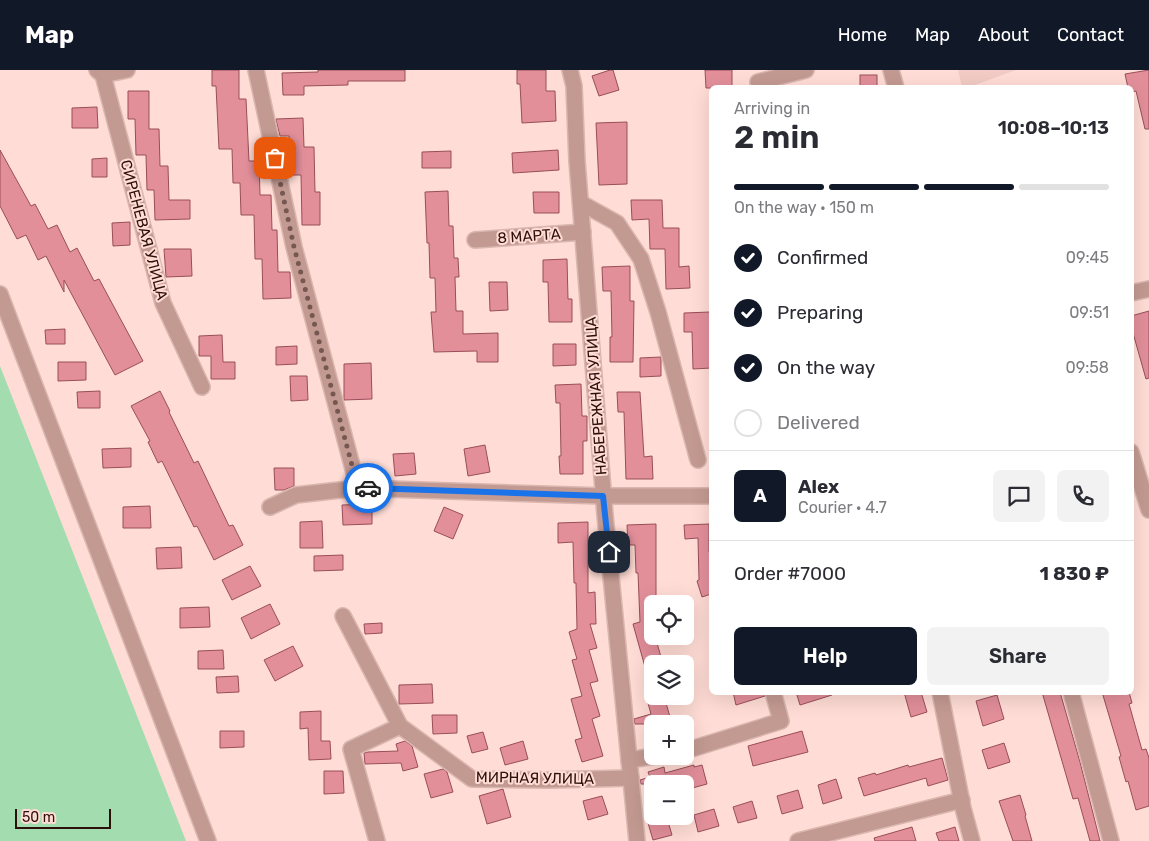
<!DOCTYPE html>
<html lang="en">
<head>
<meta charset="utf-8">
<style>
  body { margin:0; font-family:Rubik,sans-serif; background:#f2f2f3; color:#2b2b33; height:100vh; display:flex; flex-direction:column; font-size:19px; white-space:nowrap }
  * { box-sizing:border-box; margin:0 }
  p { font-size:16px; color:#7c7c81 }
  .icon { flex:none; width:28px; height:28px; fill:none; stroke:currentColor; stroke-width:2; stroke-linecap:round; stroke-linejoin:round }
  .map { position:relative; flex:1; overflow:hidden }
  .side { position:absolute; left:709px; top:15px; width:425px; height:610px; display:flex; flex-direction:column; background:#fff; border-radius:8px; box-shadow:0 5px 20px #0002 }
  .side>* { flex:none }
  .controls { position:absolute; left:644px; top:525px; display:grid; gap:10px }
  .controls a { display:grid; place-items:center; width:50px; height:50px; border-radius:8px; background:#fff; box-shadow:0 5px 20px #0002; font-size:25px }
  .scale { position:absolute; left:15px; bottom:12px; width:96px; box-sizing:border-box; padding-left:5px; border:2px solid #2d100a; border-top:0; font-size:14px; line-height:18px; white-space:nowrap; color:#2d100a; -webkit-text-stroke:4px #ffdcd5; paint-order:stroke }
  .pin { position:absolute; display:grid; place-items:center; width:42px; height:42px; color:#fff; margin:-21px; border-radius:10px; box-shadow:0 2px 8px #0006 }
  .courier { position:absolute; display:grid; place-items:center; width:50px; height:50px; margin:-25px; border:4px solid #1a73e8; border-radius:50%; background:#fff; color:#222; box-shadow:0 1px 6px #0007 }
  .summary em { font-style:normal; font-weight:600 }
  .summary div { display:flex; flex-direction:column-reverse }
  .summary { display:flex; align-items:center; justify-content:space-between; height:85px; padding:0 25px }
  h1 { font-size:32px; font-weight:600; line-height:38px }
  .bar { display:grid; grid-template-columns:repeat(4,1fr); gap:8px 5px; align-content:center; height:60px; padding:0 25px }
  .bar i { height:6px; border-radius:4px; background:#e1e1e2 }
  .bar .on { background:#111827 }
  .bar p { grid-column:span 4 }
  .line { display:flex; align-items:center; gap:12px; padding:0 25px; border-top:1px solid #e1e1e2 }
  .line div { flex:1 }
  .round { display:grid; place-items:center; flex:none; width:52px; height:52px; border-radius:8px; background:#f2f2f3 }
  ol { padding:0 25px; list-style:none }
  li { display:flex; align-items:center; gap:15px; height:55px }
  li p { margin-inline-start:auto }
  li .icon { padding:5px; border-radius:50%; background:#111827; color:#fff; stroke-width:4 }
  li:last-child { color:#7c7c81 }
  li i { width:28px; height:28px; border:2px solid #e1e1e2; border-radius:50% }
  .action { display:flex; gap:10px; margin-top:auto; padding:10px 25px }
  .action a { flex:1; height:58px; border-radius:8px; background:#111827; color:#fff; font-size:20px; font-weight:600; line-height:58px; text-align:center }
  .action a+a { background:#f2f2f3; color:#2b2b33 }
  header { display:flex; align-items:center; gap:30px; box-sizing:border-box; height:70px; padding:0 25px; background:#111827; color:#fff }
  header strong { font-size:24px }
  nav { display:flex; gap:28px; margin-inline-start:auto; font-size:18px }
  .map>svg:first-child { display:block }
</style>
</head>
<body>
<header>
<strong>Map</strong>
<nav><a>Home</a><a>Map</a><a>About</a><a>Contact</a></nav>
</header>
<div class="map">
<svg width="1149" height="771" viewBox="0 0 1149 771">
  <rect width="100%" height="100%" fill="#ffdcd5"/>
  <path fill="#f1cbc4" d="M 958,0 L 1016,0 L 967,18 L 962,17 Z"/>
  <path fill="#a2dcaf" d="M 0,296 L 186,771 L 0,771 Z"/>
  <g fill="#e28f9a" stroke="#994e59">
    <path d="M 212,0 L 239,0 L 239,29 L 246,29 L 249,91 L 259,91 L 260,125 L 271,125 L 272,160 L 277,160 L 278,202 L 290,202 L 291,228 L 263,229 L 262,189 L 255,189 L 254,145 L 241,145 L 240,113 L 233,113 L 232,79 L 219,79 L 216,16 L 212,16 Z"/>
    <path d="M 318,0 L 405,0 L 405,11 L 348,11 L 348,15 L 304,16 L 304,25 L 283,25 L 282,3 L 318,2 Z"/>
    <path d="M 517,0 L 546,0 L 546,21 L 555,21 L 556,51 L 522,53 L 520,14 L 517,14 Z"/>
    <path d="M 610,0 L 613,0 L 619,20 L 599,26 L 592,6 Z"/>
    <path d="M 705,0 L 732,0 L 732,18 L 706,18 Z"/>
    <path d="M 1149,0 L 1149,59 L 1145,59 L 1136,21 L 1131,22 L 1131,18 L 1128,18 L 1125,4 Z"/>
    <rect x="860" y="5" width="17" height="13"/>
    <path d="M 128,21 L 149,21 L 149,59 L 159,59 L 160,96 L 168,96 L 169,130 L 190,130 L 190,149 L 155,150 L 154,120 L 147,120 L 146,85 L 136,85 L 135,49 L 128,49 Z"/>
    <path d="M 97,37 L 98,58 L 72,58 L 72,38 Z"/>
    <path d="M 303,48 L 304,77 L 314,77 L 315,122 L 320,122 L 320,155 L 302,155 L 301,105 L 290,105 L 289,66 L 280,66 L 276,50 L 276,49 Z"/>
    <path d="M 627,52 L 627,114 L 599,115 L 596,53 Z"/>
    <path d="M 0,80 L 31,136 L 35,134 L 48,159 L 57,155 L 70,182 L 77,178 L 94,211 L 99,209 L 143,291 L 115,305 L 64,210 L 64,222 L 46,186 L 38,190 L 26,165 L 17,169 L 0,136 Z"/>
    <path d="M 558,80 L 559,100 L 513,103 L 512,83 Z"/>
    <path d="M 451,81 L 451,98 L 422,98 L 422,82 Z"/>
    <path d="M 107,88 L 107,107 L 92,107 L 92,89 Z"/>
    <path d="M 448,121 L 449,156 L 453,156 L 454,188 L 458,188 L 459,207 L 455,207 L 456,241 L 463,241 L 463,264 L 498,263 L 498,292 L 477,292 L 477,281 L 434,282 L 431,242 L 436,242 L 435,208 L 430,208 L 429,173 L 427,173 L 425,122 Z"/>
    <path d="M 533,122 L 559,122 L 559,143 L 534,143 Z"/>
    <path d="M 631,130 L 662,130 L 663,158 L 679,158 L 679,197 L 689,196 L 690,218 L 666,219 L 665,179 L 650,179 L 649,149 L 632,150 Z"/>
    <path d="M 130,152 L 130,175 L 113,176 L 112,153 Z"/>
    <path d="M 164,179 L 191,179 L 192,206 L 166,207 Z"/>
    <path d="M 567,189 L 568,229 L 572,229 L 572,252 L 549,252 L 548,212 L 543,212 L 543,190 Z"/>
    <path d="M 630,196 L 630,231 L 634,231 L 633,292 L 610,292 L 610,267 L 612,267 L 611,221 L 603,221 L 602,197 Z"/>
    <path d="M 489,212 L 507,212 L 508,240 L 490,241 Z"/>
    <path d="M 1149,241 L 1149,308 L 1146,309 L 1131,256 L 1131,246 Z"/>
    <path d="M 710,242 L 711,298 L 693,299 L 692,262 L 684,262 L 684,243 Z"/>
    <path d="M 65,259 L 65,274 L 46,274 L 45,260 Z"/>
    <path d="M 222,265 L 223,292 L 235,292 L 235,309 L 211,309 L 211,286 L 199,286 L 199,266 Z"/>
    <path d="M 553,274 L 576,274 L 576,295 L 553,296 Z"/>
    <path d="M 297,276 L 297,294 L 276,295 L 276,277 Z"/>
    <path d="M 661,287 L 661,306 L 640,307 L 640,288 Z"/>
    <path d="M 58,292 L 86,292 L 86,310 L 58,311 Z"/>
    <path d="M 371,293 L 372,329 L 344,330 L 344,294 Z"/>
    <path d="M 290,306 L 307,306 L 308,330 L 291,331 Z"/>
    <path d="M 581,314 L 582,346 L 587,346 L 587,371 L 583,371 L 583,404 L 560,404 L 559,386 L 561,386 L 560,333 L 556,333 L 555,315 Z"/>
    <path d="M 100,321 L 100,338 L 78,338 L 77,322 Z"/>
    <path d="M 160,321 L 170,341 L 169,342 L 194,393 L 198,391 L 229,456 L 233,455 L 243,475 L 214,490 L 197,456 L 194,457 L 162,391 L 158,393 L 148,372 L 150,371 L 131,336 Z"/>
    <path d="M 617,322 L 640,322 L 644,387 L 652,386 L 653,409 L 626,409 L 624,342 L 618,342 Z"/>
    <path d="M 485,375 L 490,402 L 468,406 L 464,379 Z"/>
    <path d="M 131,378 L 131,397 L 103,398 L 102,379 Z"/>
    <path d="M 414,383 L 416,404 L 395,406 L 393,384 Z"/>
    <path d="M 274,398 L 294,398 L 294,416 L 284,420 L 275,420 Z"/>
    <path d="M 372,434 L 372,454 L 343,455 L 342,435 Z"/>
    <path d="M 150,436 L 151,458 L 123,458 L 123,437 Z"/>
    <path d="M 444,437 L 463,445 L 453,469 L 434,461 Z"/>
    <path d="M 322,451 L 323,478 L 300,478 L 300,452 Z"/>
    <path d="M 588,452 L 588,523 L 595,522 L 596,554 L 590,554 L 597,578 L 589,580 L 598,611 L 590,613 L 600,646 L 592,649 L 603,686 L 582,692 L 575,670 L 582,668 L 571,629 L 582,626 L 572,590 L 577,589 L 569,562 L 577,559 L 576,513 L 574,513 L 573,472 L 558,473 L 558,453 Z"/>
    <path d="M 656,454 L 656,534 L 652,534 L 652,566 L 655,566 L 663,594 L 652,594 L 652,614 L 650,615 L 633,554 L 640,552 L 638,503 L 636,503 L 635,475 L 628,475 L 627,455 Z"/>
    <path d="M 709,454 L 709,482 L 711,482 L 711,524 L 702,527 L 697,511 L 699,510 L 698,468 L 685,469 L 684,455 Z"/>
    <path d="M 181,477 L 182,498 L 157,499 L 156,478 Z"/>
    <path d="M 343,485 L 343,500 L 314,501 L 314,486 Z"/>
    <path d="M 250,496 L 261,516 L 232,530 L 222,510 Z"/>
    <path d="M 270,534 L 280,554 L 251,569 L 241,548 Z"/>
    <path d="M 209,537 L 210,557 L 180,558 L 180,538 Z"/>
    <path d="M 382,553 L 382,563 L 365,564 L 364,554 Z"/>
    <path d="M 293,576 L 303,596 L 275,611 L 264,590 Z"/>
    <path d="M 223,580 L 224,599 L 198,599 L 198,581 Z"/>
    <path d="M 238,606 L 239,622 L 217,623 L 216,607 Z"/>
    <path d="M 432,614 L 433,633 L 399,634 L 399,615 Z"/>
    <path d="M 733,622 L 764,622 L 765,626 L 736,635 Z"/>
    <path d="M 796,622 L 832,622 L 832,625 L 800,635 Z"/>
    <path d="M 904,622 L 921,622 L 927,642 L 911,647 Z"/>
    <path d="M 1042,622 L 1060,622 L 1080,692 L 1100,771 L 1090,771 L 1078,728 L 1073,729 Z"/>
    <path d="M 1102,622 L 1129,622 L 1132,633 L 1129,634 L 1142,680 L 1146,679 L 1149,688 L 1149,736 L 1136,740 L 1128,711 L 1126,712 L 1119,687 L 1121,686 Z"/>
    <path d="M 997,625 L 1004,649 L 983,656 L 976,631 Z"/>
    <path d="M 646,626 L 664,626 L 672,654 L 635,654 L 634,649 L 651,644 Z"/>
    <path d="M 321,641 L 321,671 L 330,671 L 331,689 L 309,690 L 308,658 L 300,659 L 300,642 Z"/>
    <path d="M 432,645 L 457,645 L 457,663 L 433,664 Z"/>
    <path d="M 220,661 L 244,661 L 244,677 L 220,678 Z"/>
    <path d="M 802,661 L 808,682 L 753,696 L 748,676 Z"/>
    <path d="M 483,662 L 488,679 L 472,683 L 467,666 Z"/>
    <path d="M 405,671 L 412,676 L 418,697 L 403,701 L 401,693 L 365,694 L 364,683 L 368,682 L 398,681 L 396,674 Z"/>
    <path d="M 523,671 L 528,689 L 505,695 L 500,678 Z"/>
    <path d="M 1004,673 L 1010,692 L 988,699 L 982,680 Z"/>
    <path d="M 942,688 L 948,710 L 928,716 L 926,708 L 864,726 L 858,708 L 875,703 L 876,705 L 908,695 L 909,697 Z"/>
    <path d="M 694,695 L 694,697 L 702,695 L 707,714 L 685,720 L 685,714 L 641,714 L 640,710 L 650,707 L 648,702 L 664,697 L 665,703 Z"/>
    <path d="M 443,699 L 447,702 L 453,722 L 431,728 L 424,704 Z"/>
    <path d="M 324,701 L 343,701 L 344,723 L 324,724 Z"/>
    <path d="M 836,709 L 842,728 L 823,734 L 818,715 Z"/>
    <path d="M 503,719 L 511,747 L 487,754 L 479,726 Z"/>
    <path d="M 798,720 L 803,738 L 782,744 L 777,726 Z"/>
    <path d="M 1020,725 L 1026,745 L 1025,746 L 1032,771 L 1013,771 L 999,731 Z"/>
    <path d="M 602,726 L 608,744 L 588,750 L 583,731 Z"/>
    <path d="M 752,731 L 757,748 L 738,753 L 733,737 Z"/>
    <path d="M 714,739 L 719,756 L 698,762 L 694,745 Z"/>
    <path d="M 667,748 L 672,765 L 653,770 L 648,753 Z"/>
    <path d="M 912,757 L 916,771 L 875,771 L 874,768 Z"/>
    <path d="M 955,757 L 959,771 L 939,771 L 936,763 Z"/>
  </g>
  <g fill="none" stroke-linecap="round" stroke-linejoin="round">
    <defs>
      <g id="minor">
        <path d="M 97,0 L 103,5 L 163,233 L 202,317"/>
        <path d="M 256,0 L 294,177 L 358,418"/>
        <path d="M 570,0 L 574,16 L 577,91 L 605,445 L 637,771"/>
        <path d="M 891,0 L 896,18"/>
        <path d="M 103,5 L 127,0"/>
        <path d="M 758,12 L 806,0"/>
        <path d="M 581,133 L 617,153 L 641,189 L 658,242 L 698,390"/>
        <path d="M 475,170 L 583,162"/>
        <path d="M 1131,223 L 1149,219"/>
        <path d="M 0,224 L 208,771"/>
        <path d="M 1131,382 L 1149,440"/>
        <path d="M 270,437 L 296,425 L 358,418 L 603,426 L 711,426"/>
        <path d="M 343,546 L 400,656 L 472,709 L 548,710 L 631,708"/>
        <path d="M 940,622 L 963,738 L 972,771"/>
        <path d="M 1071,622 L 1111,771"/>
        <path d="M 685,681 L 781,651 L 773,622"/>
        <path d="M 629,690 L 655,686"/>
        <path d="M 377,771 L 351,679 L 400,656"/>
        <path d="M 798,771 L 962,730"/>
      </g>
    </defs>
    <use href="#minor" stroke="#d9b7b0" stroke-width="18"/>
    <use href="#minor" stroke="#c39a92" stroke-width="15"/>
  </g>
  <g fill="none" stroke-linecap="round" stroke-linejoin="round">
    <path stroke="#765751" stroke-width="5" stroke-dasharray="0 9" d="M 275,88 L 294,177 L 358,418 L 368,418"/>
    <path stroke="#1a73e8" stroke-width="6" d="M 368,418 L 603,426 L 609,482"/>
  </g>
  <g text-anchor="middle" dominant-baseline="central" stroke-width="4" stroke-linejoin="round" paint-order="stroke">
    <g font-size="15" fill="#2d100a" stroke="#ffdcd5">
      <text transform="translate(144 160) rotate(75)">СИРЕНЕВАЯ УЛИЦА</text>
      <text transform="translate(529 166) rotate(-4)">8 МАРТА</text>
      <text transform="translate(596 326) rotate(-94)">НАБЕРЕЖНАЯ УЛИЦА</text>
      <text transform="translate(535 708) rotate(1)">МИРНАЯ УЛИЦА</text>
    </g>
  </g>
</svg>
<div class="controls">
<a><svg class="icon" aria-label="locate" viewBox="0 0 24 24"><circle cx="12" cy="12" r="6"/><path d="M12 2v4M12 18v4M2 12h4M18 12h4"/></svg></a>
<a><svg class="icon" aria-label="layers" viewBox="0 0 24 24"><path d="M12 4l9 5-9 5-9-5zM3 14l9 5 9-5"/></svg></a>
<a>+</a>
<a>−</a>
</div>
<div class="scale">50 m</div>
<div class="pin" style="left:275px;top:88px;background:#ea580c"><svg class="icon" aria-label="bag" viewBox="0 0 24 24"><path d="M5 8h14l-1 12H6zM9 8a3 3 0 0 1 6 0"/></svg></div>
<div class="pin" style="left:609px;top:482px;background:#1f2937"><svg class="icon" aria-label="home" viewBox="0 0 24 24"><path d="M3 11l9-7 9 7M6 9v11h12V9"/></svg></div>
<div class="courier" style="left:368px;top:418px"><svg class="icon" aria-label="car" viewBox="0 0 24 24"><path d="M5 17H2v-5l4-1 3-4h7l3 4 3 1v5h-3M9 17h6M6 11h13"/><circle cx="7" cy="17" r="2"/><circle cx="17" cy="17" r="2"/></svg></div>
<section class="side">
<div class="summary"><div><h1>2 min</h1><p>Arriving in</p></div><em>10:08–10:13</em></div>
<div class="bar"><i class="on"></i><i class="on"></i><i class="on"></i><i></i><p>On the way · 150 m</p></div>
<ol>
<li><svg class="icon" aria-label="check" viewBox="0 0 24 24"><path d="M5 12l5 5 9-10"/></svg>Confirmed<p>09:45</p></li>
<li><svg class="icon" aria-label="check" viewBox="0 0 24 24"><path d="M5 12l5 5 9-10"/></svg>Preparing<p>09:51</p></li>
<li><svg class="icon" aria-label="check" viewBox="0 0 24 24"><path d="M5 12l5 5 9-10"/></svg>On the way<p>09:58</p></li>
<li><i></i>Delivered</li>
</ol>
<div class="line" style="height:90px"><b class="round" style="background:#111827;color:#fff">A</b><div><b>Alex</b><p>Courier · 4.7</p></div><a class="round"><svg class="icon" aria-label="chat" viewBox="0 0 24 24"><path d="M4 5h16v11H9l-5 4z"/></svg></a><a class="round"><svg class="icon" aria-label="phone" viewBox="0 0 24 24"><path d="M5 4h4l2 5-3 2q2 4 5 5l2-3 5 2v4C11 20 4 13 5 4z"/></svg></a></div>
<div class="line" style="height:65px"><div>Order #7000</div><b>1 830 ₽</b></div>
<div class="action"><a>Help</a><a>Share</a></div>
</section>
</div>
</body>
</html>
